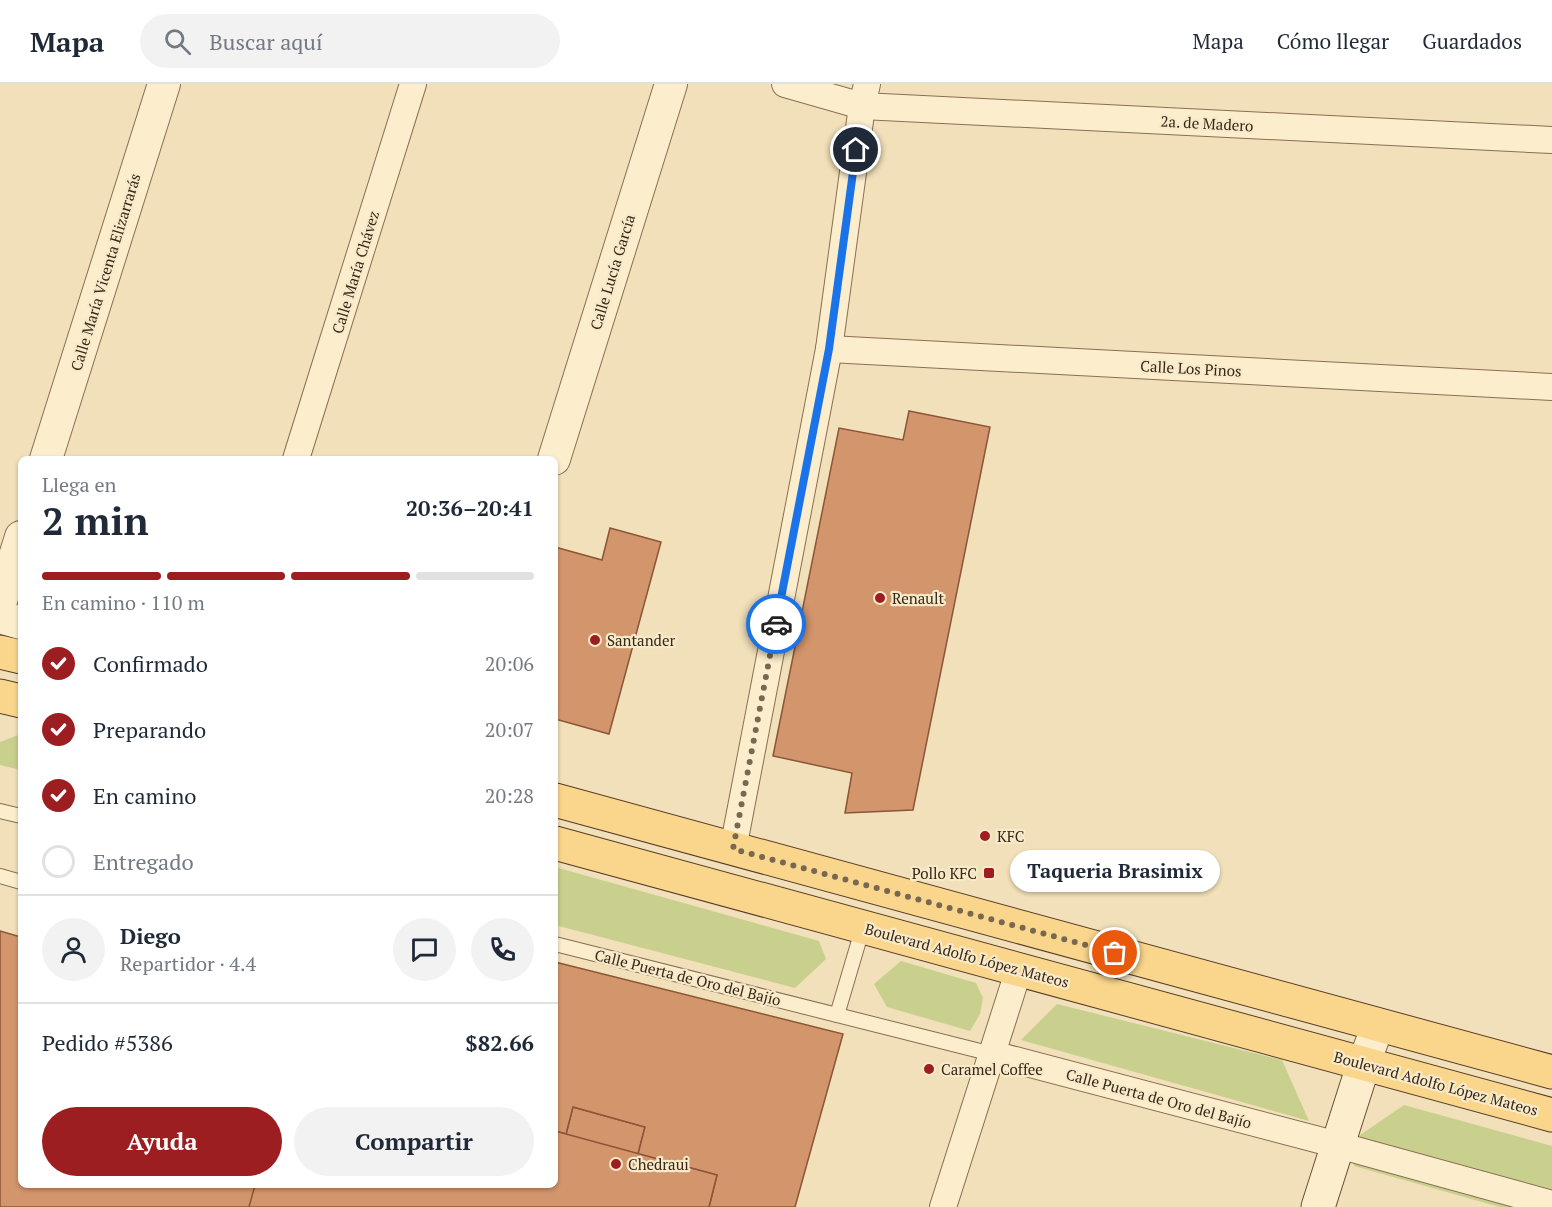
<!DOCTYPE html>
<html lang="es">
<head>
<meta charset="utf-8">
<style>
  body { margin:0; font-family:"PT Serif",serif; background:#f2f2f3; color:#1f2937; height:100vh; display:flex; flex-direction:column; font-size:22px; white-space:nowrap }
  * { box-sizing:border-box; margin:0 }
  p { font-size:20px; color:#747a83 }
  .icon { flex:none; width:33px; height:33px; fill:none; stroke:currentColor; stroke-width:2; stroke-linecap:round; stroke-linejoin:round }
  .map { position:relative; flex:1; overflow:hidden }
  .drawer { position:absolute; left:18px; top:372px; width:540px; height:732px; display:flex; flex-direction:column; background:#fff; border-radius:9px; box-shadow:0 2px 4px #0004 }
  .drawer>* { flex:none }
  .pin { position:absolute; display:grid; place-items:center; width:51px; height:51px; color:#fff; margin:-26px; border:3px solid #fff; border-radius:50%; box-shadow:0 2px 6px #0007 }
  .courier { position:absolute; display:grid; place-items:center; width:60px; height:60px; margin:-30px; border:4px solid #1a73e8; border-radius:50%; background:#fff; color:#222; box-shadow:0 2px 8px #0007 }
  .bubble { position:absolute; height:42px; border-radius:21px; background:#fff; box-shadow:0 2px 4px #0004; font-size:20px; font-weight:800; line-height:42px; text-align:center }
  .summary em { font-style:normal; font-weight:800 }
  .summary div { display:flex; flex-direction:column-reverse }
  .summary { display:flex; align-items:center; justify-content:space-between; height:102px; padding:0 24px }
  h1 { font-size:39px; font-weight:800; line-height:45px }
  .bar { display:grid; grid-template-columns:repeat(4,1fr); gap:9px 6px; align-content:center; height:72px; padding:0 24px }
  .bar i { height:8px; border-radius:4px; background:#e0e1e3 }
  .bar .selected { background:#9d1e20 }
  .bar p { grid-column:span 4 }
  .line { display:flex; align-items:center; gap:15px; padding:0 24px; border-top:2px solid #e0e1e3 }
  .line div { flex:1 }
  .round { display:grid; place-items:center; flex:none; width:63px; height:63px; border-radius:32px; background:#f2f2f3 }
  ol { padding:0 24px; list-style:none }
  li { display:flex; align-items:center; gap:18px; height:66px }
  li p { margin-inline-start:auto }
  li .icon { padding:6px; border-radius:50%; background:#9d1e20; color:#fff; stroke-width:4 }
  li:last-child { color:#747a83 }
  li i { width:33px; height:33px; border:3px solid #e0e1e3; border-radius:50% }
  .cta { display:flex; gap:12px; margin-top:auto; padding:12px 24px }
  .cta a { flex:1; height:69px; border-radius:36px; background:#9d1e20; color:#fff; font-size:24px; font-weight:800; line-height:69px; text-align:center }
  .cta a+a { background:#f2f2f3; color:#1f2937 }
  header { display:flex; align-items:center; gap:36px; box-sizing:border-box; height:84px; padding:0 30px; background:#fff; border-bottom:2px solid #e0e1e3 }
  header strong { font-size:28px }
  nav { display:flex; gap:33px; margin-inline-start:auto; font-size:21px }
  .search { width:420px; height:54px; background:#f2f2f3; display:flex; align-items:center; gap:15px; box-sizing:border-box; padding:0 21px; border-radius:33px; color:#747a83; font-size:22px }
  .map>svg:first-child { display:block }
</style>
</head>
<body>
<header>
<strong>Mapa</strong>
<div class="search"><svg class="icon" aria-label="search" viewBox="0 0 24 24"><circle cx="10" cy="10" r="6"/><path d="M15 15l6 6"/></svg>Buscar aquí</div>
<nav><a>Mapa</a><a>Cómo llegar</a><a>Guardados</a></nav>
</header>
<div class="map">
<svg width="1552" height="1123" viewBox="0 0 1552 1123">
  <rect width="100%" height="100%" fill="#f1e0b9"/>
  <g fill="#c9d08d">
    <path d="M 21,650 L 21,686 L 0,681 L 0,658 Z"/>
    <path d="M 555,783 L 819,857 L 826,875 L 795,904 L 555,841 Z"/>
    <path d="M 901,877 L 976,899 L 983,914 L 980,930 L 970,947 L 887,923 L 874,900 Z"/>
    <path d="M 1057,920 L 1282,976 L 1309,1037 L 1021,956 Z"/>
    <path d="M 1404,1021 L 1552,1062 L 1552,1123 L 1500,1123 L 1354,1082 L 1360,1051 Z"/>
  </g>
  <g fill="#d3956b" stroke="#8a5637" stroke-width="1.5">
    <path d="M 909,327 L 990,343 L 913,726 L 845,729 L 852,689 L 773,672 L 839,344 L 903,356 Z"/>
    <path d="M 610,444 L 661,458 L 609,650 L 555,635 L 555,463 L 602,476 Z"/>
    <path d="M 0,847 L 21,853 L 21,1101 L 555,1101 L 555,1047 L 566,1050 L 573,1023 L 645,1043 L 638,1070 L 717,1091 L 709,1123 L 0,1123 Z"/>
    <path d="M 555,878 L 843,950 L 795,1123 L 709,1123 L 717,1091 L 638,1070 L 645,1043 L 573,1023 L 566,1050 L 555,1047 Z"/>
    <path d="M 555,1047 L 717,1091 L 709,1123 L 249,1123 L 255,1101 L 555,1101 Z"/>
  </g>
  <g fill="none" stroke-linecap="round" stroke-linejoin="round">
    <defs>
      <g id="service">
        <path d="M 0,727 L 21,732"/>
        <path d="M 0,792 L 21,798"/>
        <path d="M 555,860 L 992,970"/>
        <path d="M 837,931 L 863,843"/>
      </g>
      <g id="minor">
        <path d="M 785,0 L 862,22 L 1552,56"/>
        <path d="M 829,265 L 1552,303"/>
        <path d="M 296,375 L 413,0"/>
        <path d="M 733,765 L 829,265 L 862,22 L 867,0"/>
        <path d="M 992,970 L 1338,1061 L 1552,1120"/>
        <path d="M 943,1123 L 1019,885"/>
      </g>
      <g id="tertiary">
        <path d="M 46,375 L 164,0"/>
        <path d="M 554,375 L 671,0"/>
        <path d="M 0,520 L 21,453"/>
        <path d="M 0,533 L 21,539"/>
        <path d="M 1364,979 L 1378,941"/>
      </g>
      <path id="secondary" d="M 1318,1123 L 1364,979"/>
      <g id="primary">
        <path d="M 0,568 L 21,573"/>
        <path d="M 0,612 L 21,617"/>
        <path d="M 555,716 L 1552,988"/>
        <path d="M 555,759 L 1552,1031"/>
      </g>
    </defs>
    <use href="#service" stroke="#896f53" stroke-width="16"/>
    <use href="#minor" stroke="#896f53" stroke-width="28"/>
    <use href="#tertiary" stroke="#896f53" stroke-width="34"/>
    <use href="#secondary" stroke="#6a5036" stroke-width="35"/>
    <use href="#primary" stroke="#553d28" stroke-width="35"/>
    <use href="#service" stroke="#fcedcd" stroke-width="14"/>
    <use href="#minor" stroke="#fcedcd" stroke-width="26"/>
    <use href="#tertiary" stroke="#fcedcd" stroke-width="32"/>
    <use href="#secondary" stroke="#fcedcd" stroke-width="33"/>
    <use href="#primary" stroke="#fad68c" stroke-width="33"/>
  </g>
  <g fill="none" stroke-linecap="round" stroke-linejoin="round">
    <path stroke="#776851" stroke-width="6" stroke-dasharray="0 10.8" d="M 776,540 L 733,765 L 1115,869"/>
    <path stroke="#1a73e8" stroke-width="8" d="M 776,540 L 829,265 L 856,66"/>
  </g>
  <g fill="#9d1e20" stroke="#f8eac9" stroke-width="2">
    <circle cx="880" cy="514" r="6"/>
    <circle cx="595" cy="556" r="6"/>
    <circle cx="985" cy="752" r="6"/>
    <rect x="983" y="783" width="12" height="12" rx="3"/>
    <circle cx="929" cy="985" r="6"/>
    <circle cx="616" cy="1080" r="6"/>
  </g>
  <g text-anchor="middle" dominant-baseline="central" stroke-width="4.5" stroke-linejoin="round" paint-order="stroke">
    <g font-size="15" fill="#362719" stroke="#f8eac9">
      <text transform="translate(1207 39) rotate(3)">2a. de Madero</text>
      <text transform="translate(105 188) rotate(-73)">Calle María Vicenta Elizarrarás</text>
      <text transform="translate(355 188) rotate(-73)">Calle María Chávez</text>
      <text transform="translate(612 188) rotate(-73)">Calle Lucía García</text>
      <text transform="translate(1191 284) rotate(3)">Calle Los Pinos</text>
      <text transform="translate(967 871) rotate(15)">Boulevard Adolfo López Mateos</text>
      <text transform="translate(688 893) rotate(14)">Calle Puerta de Oro del Bajío</text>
      <text transform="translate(1436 999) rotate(15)">Boulevard Adolfo López Mateos</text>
      <text transform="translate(1159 1014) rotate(15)">Calle Puerta de Oro del Bajío</text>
    </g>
    <g font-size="15" fill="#362719" stroke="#f8eac9" text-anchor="start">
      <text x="892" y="514">Renault</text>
      <text x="607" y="556">Santander</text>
      <text x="997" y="752">KFC</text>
      <text x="977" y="789" text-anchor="end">Pollo KFC</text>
      <text x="941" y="985">Caramel Coffee</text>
      <text x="628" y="1080">Chedraui</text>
    </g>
  </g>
</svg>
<div class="pin" style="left:1115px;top:869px;background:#ea580c"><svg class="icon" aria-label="bag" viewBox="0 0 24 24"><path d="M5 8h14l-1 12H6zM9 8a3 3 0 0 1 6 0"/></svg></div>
<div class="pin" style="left:856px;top:66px;background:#1f2937"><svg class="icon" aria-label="home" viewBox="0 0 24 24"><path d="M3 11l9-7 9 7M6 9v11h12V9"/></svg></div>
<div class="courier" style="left:776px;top:540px"><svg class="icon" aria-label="car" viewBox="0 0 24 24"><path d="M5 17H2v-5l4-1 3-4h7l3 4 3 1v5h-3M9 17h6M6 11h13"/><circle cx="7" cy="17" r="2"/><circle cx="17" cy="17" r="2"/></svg></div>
<div class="bubble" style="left:1010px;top:766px;width:210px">Taqueria Brasimix</div>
<section class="drawer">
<div class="summary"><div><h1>2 min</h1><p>Llega en</p></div><em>20:36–20:41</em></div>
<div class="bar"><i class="selected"></i><i class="selected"></i><i class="selected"></i><i></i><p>En camino · 110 m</p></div>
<ol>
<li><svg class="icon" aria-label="check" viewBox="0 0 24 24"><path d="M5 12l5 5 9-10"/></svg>Confirmado<p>20:06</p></li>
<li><svg class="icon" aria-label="check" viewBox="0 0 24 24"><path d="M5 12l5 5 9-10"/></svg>Preparando<p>20:07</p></li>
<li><svg class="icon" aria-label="check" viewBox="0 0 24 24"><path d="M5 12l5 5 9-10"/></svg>En camino<p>20:28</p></li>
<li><i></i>Entregado</li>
</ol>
<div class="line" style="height:108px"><a class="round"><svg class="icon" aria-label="person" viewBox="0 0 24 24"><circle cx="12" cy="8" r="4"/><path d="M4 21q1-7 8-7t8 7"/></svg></a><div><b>Diego</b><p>Repartidor · 4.4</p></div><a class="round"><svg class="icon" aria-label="chat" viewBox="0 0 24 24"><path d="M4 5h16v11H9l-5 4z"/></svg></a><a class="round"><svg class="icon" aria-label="phone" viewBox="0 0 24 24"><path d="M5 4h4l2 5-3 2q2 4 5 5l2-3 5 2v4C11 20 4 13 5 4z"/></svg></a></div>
<div class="line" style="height:78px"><div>Pedido #5386</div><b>$82.66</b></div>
<div class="cta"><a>Ayuda</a><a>Compartir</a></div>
</section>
</div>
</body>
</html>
